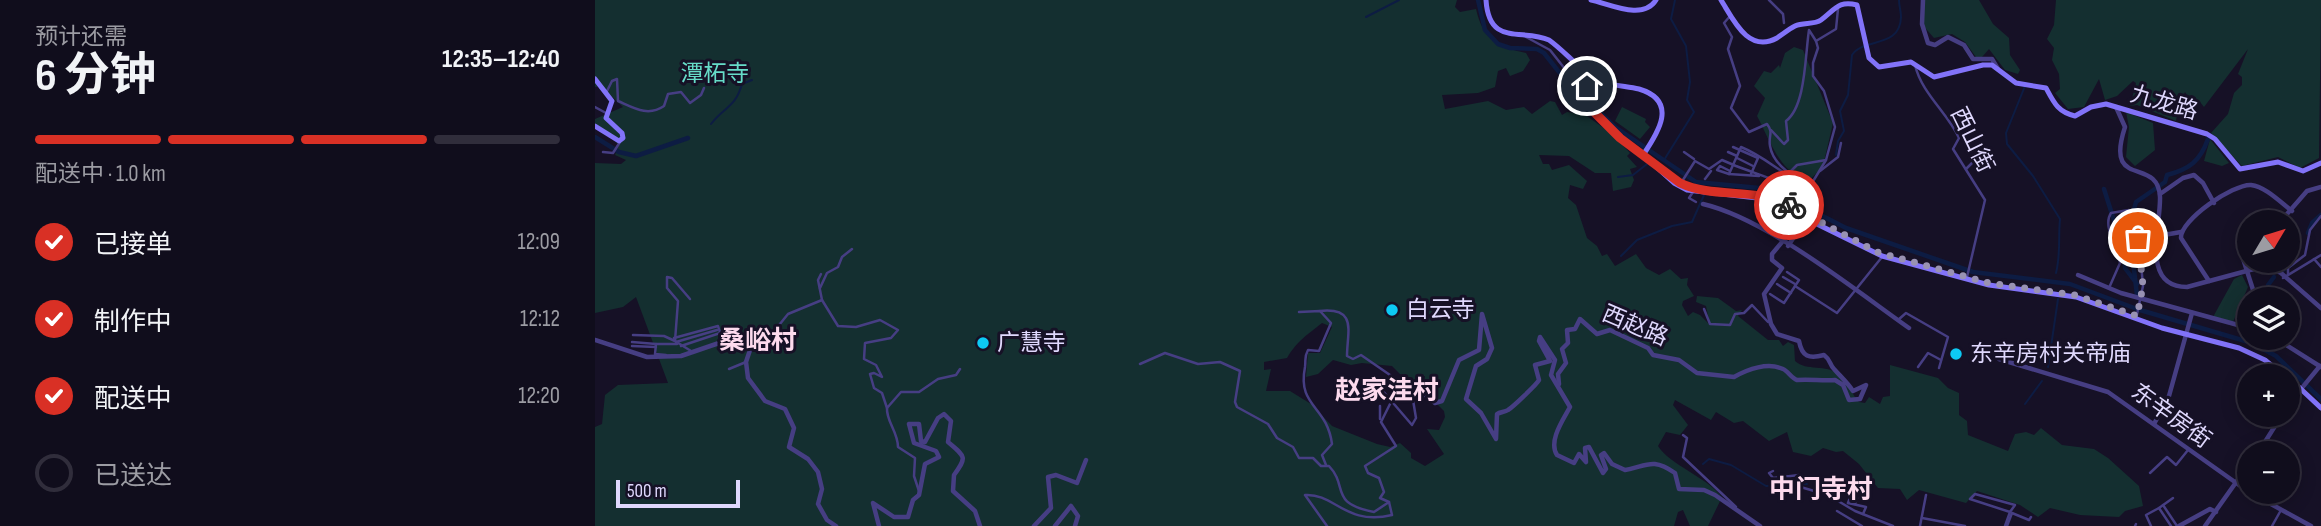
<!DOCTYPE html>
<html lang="zh">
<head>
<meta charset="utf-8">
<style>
  body { margin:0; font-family:"Sofia Sans Condensed","Noto Sans SC",sans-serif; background:#191625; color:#f1f3f6; height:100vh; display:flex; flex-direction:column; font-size:26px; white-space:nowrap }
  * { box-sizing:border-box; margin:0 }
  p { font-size:23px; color:#9c9ca3 }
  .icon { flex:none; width:38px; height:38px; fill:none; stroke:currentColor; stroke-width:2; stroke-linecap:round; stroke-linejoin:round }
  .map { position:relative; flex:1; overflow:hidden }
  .side { display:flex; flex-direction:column; background:#100d1c; width:595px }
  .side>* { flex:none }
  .needle { width:46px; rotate:52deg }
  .tools { position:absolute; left:1642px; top:210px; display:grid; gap:14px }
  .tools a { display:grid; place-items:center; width:63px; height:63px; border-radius:50%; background:#100d1c; box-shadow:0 4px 18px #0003,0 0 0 2px #302d3b; font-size:35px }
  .scale { position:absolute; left:21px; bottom:18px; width:124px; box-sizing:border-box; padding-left:7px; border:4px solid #dfd8fd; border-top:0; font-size:19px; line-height:24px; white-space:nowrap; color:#dfd8fd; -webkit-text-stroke:5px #161126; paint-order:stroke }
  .pin { position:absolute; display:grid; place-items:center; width:60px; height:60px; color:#fff; margin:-30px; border:4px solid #fff; border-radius:50%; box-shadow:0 2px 7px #0007 }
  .courier { position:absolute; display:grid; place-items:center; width:70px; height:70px; margin:-35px; border:5px solid #d93025; border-radius:50%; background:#fff; color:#222; box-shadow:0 2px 9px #0007 }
  .overview em { font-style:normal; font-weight:700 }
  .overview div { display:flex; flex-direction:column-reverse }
  .overview { display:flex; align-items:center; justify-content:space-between; height:119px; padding:0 35px }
  h1 { font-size:46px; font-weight:700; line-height:52px }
  .bar { display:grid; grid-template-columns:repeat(4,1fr); gap:10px 7px; align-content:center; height:84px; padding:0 35px }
  .bar i { height:9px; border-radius:5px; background:#302d3b }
  .bar .current { background:#d93025 }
  .bar p { grid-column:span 4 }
  ol { padding:0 35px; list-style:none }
  li { display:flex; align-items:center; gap:21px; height:77px }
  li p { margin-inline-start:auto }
  li .icon { padding:7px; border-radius:50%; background:#d93025; color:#fff; stroke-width:4 }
  li:last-child { color:#9c9ca3 }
  li i { width:38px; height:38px; border:4px solid #302d3b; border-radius:50% }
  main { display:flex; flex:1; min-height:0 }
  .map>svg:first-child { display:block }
</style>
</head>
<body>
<main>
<section class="side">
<div class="overview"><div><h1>6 分钟</h1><p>预计还需</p></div><em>12:35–12:40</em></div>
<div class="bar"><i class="current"></i><i class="current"></i><i class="current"></i><i></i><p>配送中 · 1.0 km</p></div>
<ol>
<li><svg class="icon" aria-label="check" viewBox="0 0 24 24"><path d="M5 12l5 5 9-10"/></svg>已接单<p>12:09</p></li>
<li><svg class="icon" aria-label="check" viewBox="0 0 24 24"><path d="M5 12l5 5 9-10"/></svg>制作中<p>12:12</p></li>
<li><svg class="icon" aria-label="check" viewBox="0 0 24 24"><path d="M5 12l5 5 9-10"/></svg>配送中<p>12:20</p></li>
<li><i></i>已送达</li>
</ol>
</section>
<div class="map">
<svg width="1726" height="526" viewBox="0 0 1726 526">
  <rect width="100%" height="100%" fill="#161126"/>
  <g fill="#142f30" fill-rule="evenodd">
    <path d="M 0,0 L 862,0 L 860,7 L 865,12 L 881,9 C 888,40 903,47 931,53 L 935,60 L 928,71 L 915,76 L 911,68 L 903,71 L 900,87 L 883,93 L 847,95 L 850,109 L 893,101 L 911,110 L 929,107 L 937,114 L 955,101 L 960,102 L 967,115 L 972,112 L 989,114 L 1017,134 L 1035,153 L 1032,156 L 1042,167 L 1035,169 L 1039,180 L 1036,187 L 1018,191 L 1016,173 L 1000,173 L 974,156 L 944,155 L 948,164 L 954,164 L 957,170 L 974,165 L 992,181 L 988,189 L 975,185 L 973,198 L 981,205 L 992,238 L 1002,246 L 1007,256 L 1012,254 L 1020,266 L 1041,254 L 1051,268 L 1064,275 L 1075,269 L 1086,279 L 1093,278 L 1092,285 L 1099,296 L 1088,301 L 1087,305 L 1093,316 L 1098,312 L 1105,315 L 1115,325 L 1111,306 L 1101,302 L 1102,296 L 1123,298 L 1141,311 L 1147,310 L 1143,316 L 1173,340 L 1184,340 L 1188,346 L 1193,342 L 1199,345 L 1200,361 C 1212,372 1230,363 1245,375 C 1254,383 1257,395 1264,402 L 1270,403 L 1274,397 L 1285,404 L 1288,397 L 1295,396 L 1295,365 L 1343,378 L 1353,388 L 1364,393 L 1364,415 L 1372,421 L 1373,435 L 1413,451 L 1420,434 L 1431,432 L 1439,435 L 1446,428 L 1467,445 L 1499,449 L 1513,458 L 1544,486 L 1548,506 L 1530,511 L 1524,517 L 1485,515 L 1455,508 L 1443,517 L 1425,505 L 1382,491 L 1371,503 L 1324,490 L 1312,500 L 1305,489 L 1283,488 L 1264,464 L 1248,451 L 1241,452 L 1228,448 L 1216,456 L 1198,452 L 1192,432 L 1174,441 L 1148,421 L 1139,423 L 1121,412 L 1116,420 L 1080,400 L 1078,405 L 1093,425 L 1085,435 L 1071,432 L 1063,446 C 1075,465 1110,476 1127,497 L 1113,526 L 1095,526 L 1088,510 L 1083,512 L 1079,526 L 0,526 L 0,427 L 7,424 L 10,395 L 23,385 L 73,383 L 41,297 L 28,307 L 0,313 L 0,163 L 26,164 L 31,160 L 20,155 L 24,145 L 0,124 L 0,119 L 28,107 L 6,86 L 0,87 ZM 727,323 L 737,327 L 725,353 L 713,353 L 711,377 L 723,374 L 738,360 L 756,365 L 767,363 L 797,366 L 813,382 L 830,376 L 828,390 L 849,411 L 850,417 L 844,430 L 832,429 L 849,454 L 830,466 L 816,458 L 816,453 L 805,443 L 795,447 L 782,444 L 737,426 L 716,404 L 695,391 L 671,391 L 676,369 L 669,370 L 669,362 L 692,358 C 703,340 711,336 727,323 Z"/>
    <path d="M 1327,0 L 1384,0 L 1398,24 L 1414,38 L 1415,55 L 1425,70 L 1423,74 L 1410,70 L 1394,49 L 1387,57 L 1381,57 L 1370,42 L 1357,34 L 1339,38 L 1325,22 Z"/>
    <path d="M 1461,0 L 1726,0 L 1724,158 L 1705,168 L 1683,157 L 1647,166 L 1616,133 L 1633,114 L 1639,93 L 1647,85 L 1647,77 L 1643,74 L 1653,49 L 1609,107 L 1605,102 L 1596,101 L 1590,92 L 1585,103 L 1577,101 L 1572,103 L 1571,107 L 1583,109 L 1581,121 L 1542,105 L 1535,106 L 1541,83 L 1538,81 L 1522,96 L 1510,100 L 1504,79 L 1489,107 L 1473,109 L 1460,93 L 1465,89 L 1464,74 L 1457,60 L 1459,48 L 1452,39 L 1459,25 Z"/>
    <path d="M 1199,47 L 1208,50 L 1238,123 L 1228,166 L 1215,180 C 1186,177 1174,138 1162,116 L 1170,98 L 1159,86 L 1169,71 L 1176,73 L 1184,65 L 1185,68 L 1190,53 Z"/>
    <path d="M 1027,107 L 1051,119 L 1050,122 L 1055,127 L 1045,139 L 1020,121 Z"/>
    <path d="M 1531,112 L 1558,123 L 1560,150 L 1540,166 L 1531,157 L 1534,127 Z"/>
    <path d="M 1615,139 L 1634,163 L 1627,166 L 1609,161 Z"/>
    <path d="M 1647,275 L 1653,287 L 1638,322 L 1618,317 L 1639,279 Z"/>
  </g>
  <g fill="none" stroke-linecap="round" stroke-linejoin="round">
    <g stroke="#0d1c43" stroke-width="2">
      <path d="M 771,17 L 804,0"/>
      <path d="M 1430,86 L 1411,133 L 1412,144 L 1438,176 L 1465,219 C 1463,238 1466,253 1461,273"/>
      <path d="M 116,124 C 130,106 140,108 147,84 L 157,80"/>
      <path d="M 1241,155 L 1243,141 L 1249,131 L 1245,111 L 1253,95 L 1257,55 C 1269,37 1305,49 1306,17 C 1306,11 1304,6 1304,0"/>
      <path d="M 1069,160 L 1099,112 L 1092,100 L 1095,82 L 1091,46 L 1076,19 L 1080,0"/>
      <path d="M 1023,177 L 1038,175 L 1052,164"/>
      <path d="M 1026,256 L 1042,240 L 1077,226 L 1097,222 L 1109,195"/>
      <path d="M 1453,367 L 1463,299"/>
      <path d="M 1430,404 L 1447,381"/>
      <path d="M 1108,464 L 1114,459 L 1136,465 L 1171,486 L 1212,484"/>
    </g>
    <g stroke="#0d1c43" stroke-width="4.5">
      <path d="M 883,0 L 890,30 L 903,44 L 915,48 L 942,49 L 949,53 L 964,72 L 1020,127 L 1101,182 L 1175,189 L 1251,228 L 1378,272 L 1475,284 L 1542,309"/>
      <path d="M 0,137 L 24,152 L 41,156 L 93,138"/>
      <path d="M 1509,189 L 1529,252 L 1530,268 L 1542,284"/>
      <path d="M 1713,233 L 1717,223 L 1726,215"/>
      <path d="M 1688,270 L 1697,264"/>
      <path d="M 1674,293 L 1673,285 L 1679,277"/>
      <path d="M 1542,295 L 1534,227 L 1541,202 L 1570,182 L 1572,175 C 1595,169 1605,161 1613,139"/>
      <path d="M 1545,310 L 1657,343 L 1681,356 L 1726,399"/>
      <path d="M 1675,353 L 1675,338"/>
    </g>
    <g stroke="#463e83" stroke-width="2.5">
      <path d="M 1174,0 L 1188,14 L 1189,23"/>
      <path d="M 1136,15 L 1129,23 L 1137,37 L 1133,49 L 1145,86 L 1136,108 L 1154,132 L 1172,124 C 1179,133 1173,136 1175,146 C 1178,165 1200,179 1216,184 L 1216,191 L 1205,215"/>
      <path d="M 931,37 L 955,50 L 970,69 L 992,86 L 993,90 L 986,99 L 1025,137 L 1048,155"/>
      <path d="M 1320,65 C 1327,94 1352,112 1364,138 L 1358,149 L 1390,200 L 1372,277"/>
      <path d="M 12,91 L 17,81 L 22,79 L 23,101 C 39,108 53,117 69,106 L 73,94 L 86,92 L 95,103 L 106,95 L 109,88"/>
      <path d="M 0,107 L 11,113"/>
      <path d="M 1176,130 L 1189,144 L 1193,140 L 1191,121 C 1211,106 1210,55 1214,30 L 1221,41"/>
      <path d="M 1138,147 L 1163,158"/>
      <path d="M 8,152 L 18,153 L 25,142"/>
      <path d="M 1089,152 L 1099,159"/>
      <path d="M 1133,152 L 1142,156"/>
      <path d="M 1142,158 L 1158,166"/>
      <path d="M 1371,169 L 1380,160"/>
      <path d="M 1225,171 L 1243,157 L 1246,143"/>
      <path d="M 1194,173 L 1202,165 L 1231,160 L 1240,127 L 1229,91 L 1218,76 L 1218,63 L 1223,48 L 1221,41 L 1241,29 L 1243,9"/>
      <path d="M 1134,174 L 1122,170 L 1125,166 L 1135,171"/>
      <path d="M 1156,174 L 1163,158"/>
      <path d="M 1110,179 L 1116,171"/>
      <path d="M 1086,183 L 1100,161 L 1114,169 L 1127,160 L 1141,166 C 1159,173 1177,178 1195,187 L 1199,179 C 1180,168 1166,155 1146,147 C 1142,156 1138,165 1134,174 L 1164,176"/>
      <path d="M 1217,183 L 1231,160"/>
      <path d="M 1098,192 L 1094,198 L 1101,202"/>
      <path d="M 1209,193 L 1197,188 L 1199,186 L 1214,196"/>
      <path d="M 1171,199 L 1173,178"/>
      <path d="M 1719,259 L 1726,267"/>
      <path d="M 226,274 L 223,280 L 227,300"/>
      <path d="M 1693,274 L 1693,268 L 1710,255 L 1715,230 L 1726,216"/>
      <path d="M 1188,277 L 1200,284"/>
      <path d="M 1688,278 L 1726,255"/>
      <path d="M 1182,284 L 1196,293"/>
      <path d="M 1200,286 L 1242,313 L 1287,257"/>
      <path d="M 225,288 L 232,273 L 243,267 L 247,257 L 257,249"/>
      <path d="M 1514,288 L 1525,263 C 1523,248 1507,226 1516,213 L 1534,210 L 1542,218 L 1548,286 L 1541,319"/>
      <path d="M 1175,294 L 1189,303 L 1204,280 L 1192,272"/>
      <path d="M 95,299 L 77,278 L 72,277 L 72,288 L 83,301 L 80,341 L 96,351"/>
      <path d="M 1109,309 L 1115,324 L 1135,325 L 1140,314 L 1149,313 L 1157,305 L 1173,322"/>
      <path d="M 725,311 C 763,307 752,332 752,356 L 758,359 L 766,355 L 795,375 L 806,392 L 818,400"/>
      <path d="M 704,312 L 725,311 L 736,323 L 724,351 L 713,350 C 709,357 711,359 710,367 C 702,407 732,405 737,444 L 727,455 L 731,465"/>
      <path d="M 1303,320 L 1311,313 L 1353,337 L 1344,368"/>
      <path d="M 38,335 L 69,336 L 80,341"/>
      <path d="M 79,338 L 123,326 L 128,342"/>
      <path d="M 37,342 L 61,344"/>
      <path d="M 81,342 L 122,330"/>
      <path d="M 157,344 L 168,345 L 193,314 L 227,300 L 243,326 L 261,327 L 285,320 L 303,330 L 296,338 L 270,343 L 269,359 L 281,365 L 287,377 L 279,373 L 275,374 L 279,388 L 287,393 L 292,408 L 306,392 L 324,392 L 343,379 L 361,375 L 365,369"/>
      <path d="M 37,346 L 61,347"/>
      <path d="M 86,346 L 125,333"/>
      <path d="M 71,355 L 60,354 L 61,344 L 82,344"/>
      <path d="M 545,364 L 570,353 L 603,364 L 625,362 L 645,371 L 640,402 L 642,407 L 673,424 L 682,438 L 698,447 L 704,458 L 718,458 L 726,466 L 734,466 C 754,487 733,503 779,512 L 794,502"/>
      <path d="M 1323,367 L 1333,353 L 1346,360"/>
      <path d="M 134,369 L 151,362"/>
      <path d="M 787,390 L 817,425 L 821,418 L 818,400 L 826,394"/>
      <path d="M 785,406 L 785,419"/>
      <path d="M 292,408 C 291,421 303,432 303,447 L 320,458 L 319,476 L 324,491"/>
      <path d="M 1088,435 L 1092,438 L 1088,457 L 1141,507"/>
      <path d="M 1178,471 L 1174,473 L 1178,478 L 1204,475"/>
      <path d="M 1555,473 L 1572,457 L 1581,465 L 1593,450"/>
      <path d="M 1191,476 L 1202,482 L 1202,486 L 1233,495 L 1260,511 L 1298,526"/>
      <path d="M 1222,491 L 1225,482"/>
      <path d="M 1233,495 L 1239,480"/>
      <path d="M 1253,503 L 1271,507 L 1268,514"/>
      <path d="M 1253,503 L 1256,495 L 1262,498 L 1260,504"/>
      <path d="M 1568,505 L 1582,526"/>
      <path d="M 1564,508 L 1578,498"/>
      <path d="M 1242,511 L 1267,526"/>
      <path d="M 1327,518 L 1370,526"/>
      <path d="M 732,526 L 710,495 C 740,493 750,526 797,515 L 794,502 L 785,498 L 789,492 L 784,478 L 773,473 L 770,466 L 801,446 L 786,422 L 796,402"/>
      <path d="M 1325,526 L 1331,495"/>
      <path d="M 1410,526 L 1415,512 L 1375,499 L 1380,494 L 1420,505 L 1415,512"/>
      <path d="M 1412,526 L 1417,513 L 1434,520 L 1436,517"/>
      <path d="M 1540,526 L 1541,524"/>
      <path d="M 1556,526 L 1551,515 L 1564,508 L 1576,526"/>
      <path d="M 1677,526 L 1686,510"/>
    </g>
    <g stroke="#463e83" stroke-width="4.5">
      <path d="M 1328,0 L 1327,24 L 1333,43 L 1340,45 L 1353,37 L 1369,45 L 1378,59 L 1397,59 L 1403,69"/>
      <path d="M 1521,107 L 1530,127 C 1509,191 1563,155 1565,197 C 1566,226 1545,287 1592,287 L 1670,266"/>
      <path d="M 1565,194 L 1588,178 L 1599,175 L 1608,183 L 1619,203"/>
      <path d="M 1108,204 C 1172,219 1260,290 1314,328"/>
      <path d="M 1685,222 L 1712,191 L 1726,187"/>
      <path d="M 1563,236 L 1586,232"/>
      <path d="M 1643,243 L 1661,299"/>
      <path d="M 1193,246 L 1211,219"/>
      <path d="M 1669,264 L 1686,273 L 1726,308"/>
      <path d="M 1483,275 L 1526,293 L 1654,328"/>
      <path d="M 1614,281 L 1586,238 C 1585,220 1638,184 1656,185 C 1671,187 1685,202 1697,211"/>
      <path d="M 1680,338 L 1726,367"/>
      <path d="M 0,340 L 52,357 L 86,356 L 124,343 L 147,341 L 157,344 L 151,362 L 153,378 L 170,401 L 190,409 L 199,428 L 194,447 L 213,459 L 223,472 L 227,489 L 223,504 L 232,520 L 241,526"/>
      <path d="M 1404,359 L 1513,392 L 1654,492"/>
      <path d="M 964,384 L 963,374 L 971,363 L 967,349 L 973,343 L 972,330 L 980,329 L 985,319 L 1002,334 L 1015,330 L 1053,348 L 1058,355 L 1084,360 L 1102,373 L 1139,377 C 1153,369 1173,362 1188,369 C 1193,371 1196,378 1202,380 C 1216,379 1227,381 1240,380 L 1248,385 L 1254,400 L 1265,399 L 1271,385 L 1258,391 C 1252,382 1246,377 1239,369 C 1234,364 1236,360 1229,355 C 1214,359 1207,357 1204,341 L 1182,334 L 1176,324 L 1169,294 L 1187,268 L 1177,260 L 1177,254 L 1187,242"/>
      <path d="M 828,393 L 840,403 L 847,401 L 864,360 L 884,350 L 887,314 L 897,348 L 892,359 L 881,366 L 871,399 L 886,413 L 901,439 L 902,414 C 905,412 910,412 913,410 C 918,407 942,384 944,380 L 940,365 L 955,361 L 944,341 L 945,337 L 960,360 L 956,375 L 975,407 C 968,420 953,441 962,455 L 979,463 L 984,454 L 991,462 L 990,448 L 994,447 L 1008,473 L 1011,469 L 1006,455 L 1009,453 L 1017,464 L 1030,470 C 1052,466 1057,457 1080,473 L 1084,489 L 1109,490 L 1120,495 L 1165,526"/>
      <path d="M 1692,406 L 1725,366"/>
      <path d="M 1559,424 L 1574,396 L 1597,313"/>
      <path d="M 1663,453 L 1687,415"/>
      <path d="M 1654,492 L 1716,526"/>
      <path d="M 284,526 L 278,503 L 299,517 L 313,517 L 318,500 L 324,495 L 330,464 L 344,457 L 341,451 L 319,443 L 314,424 L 324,424 L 326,441 L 330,442 L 343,418 L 349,414 L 356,421 L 353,442 C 371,457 372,457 359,475 L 358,491 L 380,511 L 385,526"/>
      <path d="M 439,526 L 456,508 L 453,477 L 461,475 L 482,483 L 491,460"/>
      <path d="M 460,526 L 476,506 L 483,516 L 480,526"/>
      <path d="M 1584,526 L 1615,509 L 1621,512"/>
      <path d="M 1610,526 L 1654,464"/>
    </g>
    <g stroke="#8273f9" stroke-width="5">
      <path d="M 891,0 C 894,47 927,28 954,40 C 971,52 987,73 1006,81 C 1018,86 1031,86 1044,89 C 1084,101 1063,133 1048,155 L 1079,183 L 1092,190 L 1171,199 L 1287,256 L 1394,285 L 1481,297 L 1567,328 L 1644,348 L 1670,360 L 1689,376"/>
      <path d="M 996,0 C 1015,4 1048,21 1061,0"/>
      <path d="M 1126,0 C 1138,19 1153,54 1182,38 C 1188,34 1194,29 1200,26 C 1208,22 1219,25 1226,20 C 1240,10 1243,0 1262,5 L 1274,58 L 1284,67 L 1316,62 L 1339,77 L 1388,65 L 1397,65 L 1421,83 L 1451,88 C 1459,103 1463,112 1480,116 L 1496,107 L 1511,104 L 1612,134 L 1620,139 L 1645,169 L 1683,162 L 1708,171 L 1726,163"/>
      <path d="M 0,79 L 17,101 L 11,118 L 27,133 L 28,138 L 24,141 L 0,126"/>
      <path d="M 1692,376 L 1726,408"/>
    </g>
  </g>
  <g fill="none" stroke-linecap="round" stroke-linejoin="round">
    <path stroke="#9992b2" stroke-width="7" stroke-dasharray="0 12.6" d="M 1194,205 L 1282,252 L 1394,283 L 1480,295 L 1542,316 L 1548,286 L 1543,238"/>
    <path stroke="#d93025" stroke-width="9" d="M 992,86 L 993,90 L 986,99 L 1025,138 L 1085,183 C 1119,199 1160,187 1194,205"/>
  </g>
  <g fill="#0dc9f4" stroke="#161126" stroke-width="2.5">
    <circle cx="797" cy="310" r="7"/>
    <circle cx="388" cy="343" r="7"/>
    <circle cx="1361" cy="354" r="7"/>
  </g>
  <g text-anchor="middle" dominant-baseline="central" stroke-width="6" stroke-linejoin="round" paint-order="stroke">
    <g font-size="23" fill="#66dbc8" stroke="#161126">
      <text x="120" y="74">潭柘寺</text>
    </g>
    <g font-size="23" fill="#dfd8fd" stroke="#161126">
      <text transform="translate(1569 103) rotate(16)">九龙路</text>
      <text transform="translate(1377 140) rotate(64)">西山街</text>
      <text transform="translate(1040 326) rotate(23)">西赵路</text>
      <text transform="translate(1576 416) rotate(36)">东辛房街</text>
    </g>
    <g font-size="23" fill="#dfd8fd" stroke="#161126" text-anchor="start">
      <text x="811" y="310">白云寺</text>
      <text x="402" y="343">广慧寺</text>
      <text x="1375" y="354">东辛房村关帝庙</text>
    </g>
    <g font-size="26" font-weight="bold" fill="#fddaed" stroke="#161126">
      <text x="163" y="341">桑峪村</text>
      <text x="792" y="391">赵家洼村</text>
      <text x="1226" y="490">中门寺村</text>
    </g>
  </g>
</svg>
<div class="tools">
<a><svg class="needle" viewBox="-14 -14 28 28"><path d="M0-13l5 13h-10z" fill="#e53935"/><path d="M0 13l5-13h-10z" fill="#9c9ca3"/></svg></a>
<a><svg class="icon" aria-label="layers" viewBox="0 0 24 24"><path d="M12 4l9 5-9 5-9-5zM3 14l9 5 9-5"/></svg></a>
<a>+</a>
<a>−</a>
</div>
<div class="scale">500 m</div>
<div class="pin" style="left:1543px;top:238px;background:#ea580c"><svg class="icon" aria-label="bag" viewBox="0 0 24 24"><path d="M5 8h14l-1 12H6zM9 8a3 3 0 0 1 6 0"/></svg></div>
<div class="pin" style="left:992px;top:86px;background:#1f2937"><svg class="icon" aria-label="home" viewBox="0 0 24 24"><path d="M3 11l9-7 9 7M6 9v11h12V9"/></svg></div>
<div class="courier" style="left:1194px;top:205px"><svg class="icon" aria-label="bike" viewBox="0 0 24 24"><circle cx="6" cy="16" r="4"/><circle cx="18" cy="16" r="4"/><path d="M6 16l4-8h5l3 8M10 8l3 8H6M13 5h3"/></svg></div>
</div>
</main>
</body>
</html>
